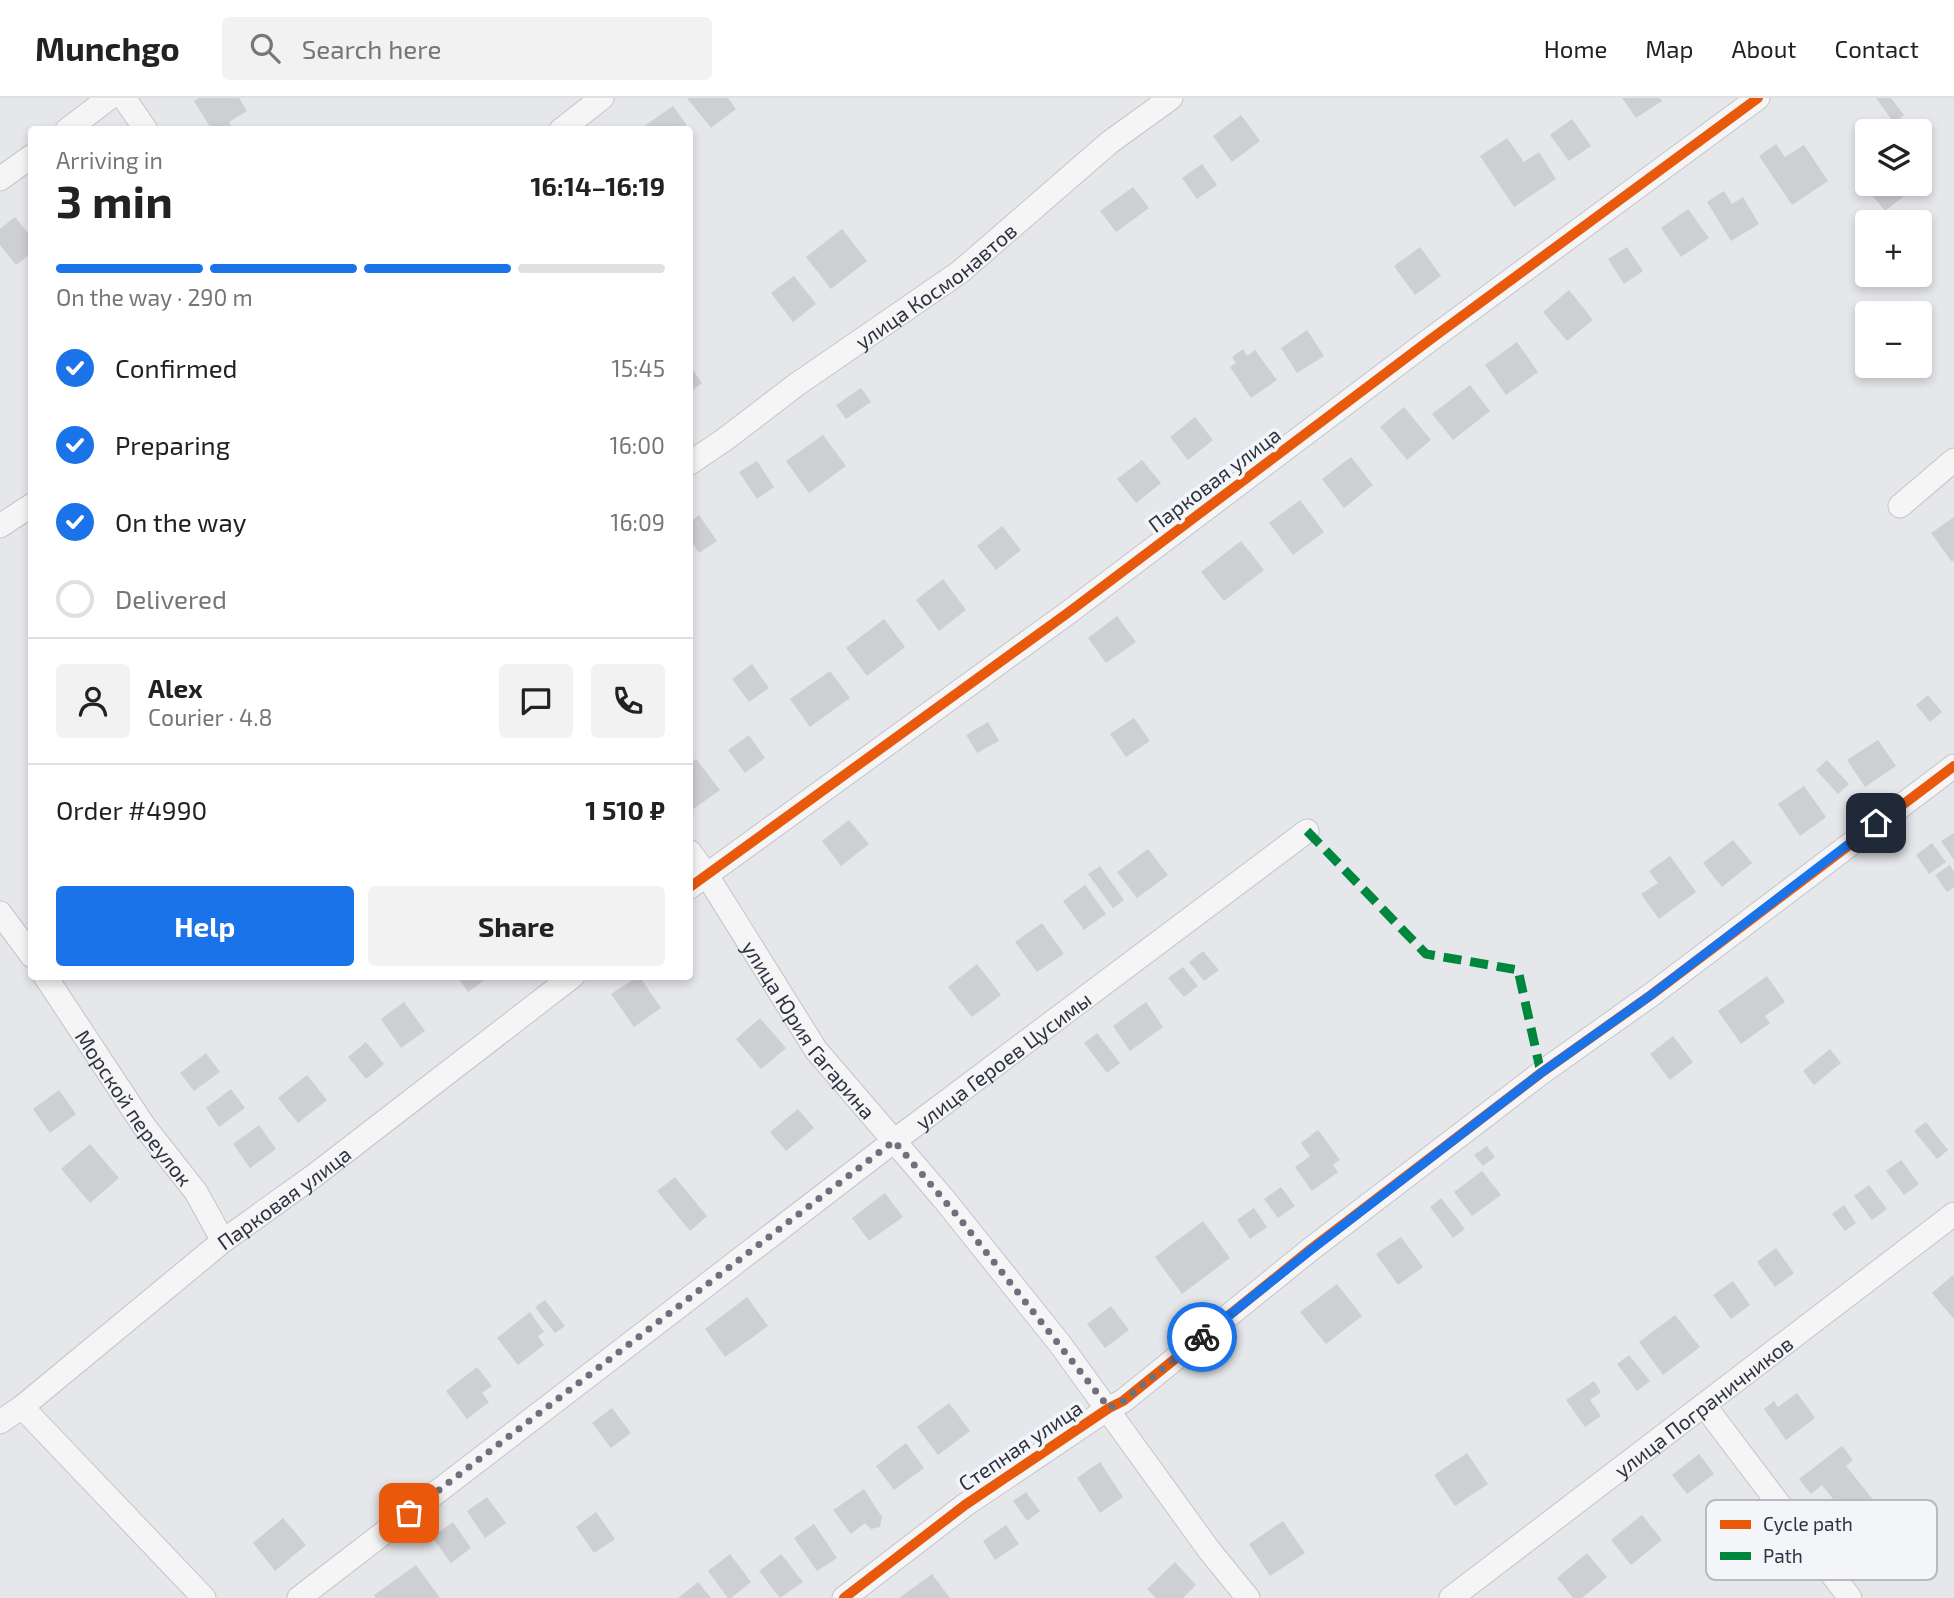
<!DOCTYPE html>
<html lang="en">
<head>
<meta charset="utf-8">
<style>
  body { margin:0; font-family:"Exo 2",sans-serif; background:#f2f2f2; color:#222; height:100vh; display:flex; flex-direction:column; font-size:26px; white-space:nowrap }
  * { box-sizing:border-box; margin:0 }
  p { font-size:23px; color:#767676 }
  .icon { flex:none; width:38px; height:38px; fill:none; stroke:currentColor; stroke-width:2; stroke-linecap:round; stroke-linejoin:round }
  .map { position:relative; flex:1; overflow:hidden }
  .sheet { position:absolute; left:28px; top:28px; width:665px; height:854px; display:flex; flex-direction:column; background:#fff; border-radius:7px; box-shadow:0 4px 10px #0003 }
  .sheet>* { flex:none }
  .buttons { position:absolute; left:1855px; top:21px; display:grid; gap:14px }
  .buttons a { display:grid; place-items:center; width:77px; height:77px; border-radius:7px; background:#fff; box-shadow:0 4px 10px #0003; font-size:35px }
  .pin { position:absolute; display:grid; place-items:center; width:60px; height:60px; color:#fff; margin:-30px; border-radius:14px; box-shadow:0 4px 10px #0006 }
  .courier { position:absolute; display:grid; place-items:center; width:70px; height:70px; margin:-35px; border:5px solid #1a73e8; border-radius:50%; background:#fff; color:#222; box-shadow:0 2px 9px #0007 }
  .headline em { font-style:normal; font-weight:700 }
  .headline div { display:flex; flex-direction:column-reverse }
  .headline { display:flex; align-items:center; justify-content:space-between; height:119px; padding:0 28px }
  h1 { font-size:46px; font-weight:700; line-height:52px }
  .bar { display:grid; grid-template-columns:repeat(4,1fr); gap:10px 7px; align-content:center; height:84px; padding:0 28px }
  .bar i { height:9px; border-radius:5px; background:#e0e0e0 }
  .bar .selected { background:#1a73e8 }
  .bar p { grid-column:span 4 }
  .line { display:flex; align-items:center; gap:18px; padding:0 28px; border-top:2px solid #e0e0e0 }
  .line div { flex:1 }
  .round { display:grid; place-items:center; flex:none; width:74px; height:74px; border-radius:7px; background:#f2f2f2 }
  ol { padding:0 28px; list-style:none }
  li { display:flex; align-items:center; gap:21px; height:77px }
  li p { margin-inline-start:auto }
  li .icon { padding:7px; border-radius:50%; background:#1a73e8; color:#fff; stroke-width:4 }
  li:last-child { color:#767676 }
  li i { width:38px; height:38px; border:4px solid #e0e0e0; border-radius:50% }
  .button { display:flex; gap:14px; margin-top:auto; padding:14px 28px }
  .button a { flex:1; height:80px; border-radius:7px; background:#1a73e8; color:#fff; font-size:28px; font-weight:700; line-height:80px; text-align:center }
  .button a+a { background:#f2f2f2; color:#222 }
  header { display:flex; align-items:center; gap:42px; box-sizing:border-box; height:98px; padding:0 35px; background:#fff; border-bottom:2px solid #e0e0e0 }
  header strong { font-size:33px }
  nav { display:flex; gap:38px; margin-inline-start:auto; font-size:24px }
  .search { width:490px; height:63px; background:#f2f2f2; display:flex; align-items:center; gap:18px; box-sizing:border-box; padding:0 24px; border-radius:7px; color:#767676; font-size:26px }
  .map>svg:first-child { display:block }
</style>
</head>
<body>
<header>
<strong>Munchgo</strong>
<div class="search"><svg class="icon" aria-label="search" viewBox="0 0 24 24"><circle cx="10" cy="10" r="6"/><path d="M15 15l6 6"/></svg>Search here</div>
<nav><a>Home</a><a>Map</a><a>About</a><a>Contact</a></nav>
</header>
<div class="map">
<svg width="1954" height="1500" viewBox="0 0 1954 1500">
  <rect width="100%" height="100%" fill="#e6e7ea"/>
  <g fill="#cecfd2">
    <path d="M 199,0 L 239,0 L 247,13 L 229,24 L 234,32 L 212,32 L 194,3 Z"/>
    <path d="M 687,0 L 728,0 L 736,11 L 711,30 Z"/>
    <path d="M 1622,0 L 1660,0 L 1662,3 L 1636,20 Z"/>
    <path d="M 1876,0 L 1891,0 L 1904,17 L 1894,25 Z"/>
    <path d="M 673,8 L 690,32 L 645,32 L 643,29 Z"/>
    <path d="M 1241,17 L 1260,43 L 1232,64 L 1213,38 Z"/>
    <path d="M 1572,21 L 1591,48 L 1569,63 L 1550,37 Z"/>
    <path d="M 1507,40 L 1524,64 L 1539,54 L 1556,81 L 1514,109 L 1480,58 Z"/>
    <path d="M 1776,46 L 1785,59 L 1804,47 L 1828,83 L 1792,107 L 1759,58 Z"/>
    <path d="M 1202,66 L 1217,87 L 1197,101 L 1182,80 Z"/>
    <path d="M 1887,86 L 1917,86 L 1918,87 L 1885,113 L 1872,97 Z"/>
    <path d="M 1133,89 L 1149,110 L 1116,134 L 1100,113 Z"/>
    <path d="M 1724,93 L 1732,106 L 1743,99 L 1759,126 L 1731,143 L 1707,104 Z"/>
    <path d="M 1688,111 L 1709,140 L 1681,159 L 1661,130 Z"/>
    <path d="M 15,119 L 32,140 L 32,155 L 16,167 L 0,147 L 0,131 Z"/>
    <path d="M 842,131 L 867,163 L 831,191 L 806,159 Z"/>
    <path d="M 1420,149 L 1441,178 L 1415,197 L 1394,168 Z"/>
    <path d="M 1627,149 L 1643,173 L 1624,186 L 1608,161 Z"/>
    <path d="M 794,178 L 816,206 L 793,224 L 771,195 Z"/>
    <path d="M 1569,192 L 1593,222 L 1567,243 L 1543,214 Z"/>
    <path d="M 1307,232 L 1324,258 L 1297,275 L 1281,250 Z"/>
    <path d="M 1517,244 L 1538,274 L 1506,297 L 1485,267 Z"/>
    <path d="M 1243,251 L 1247,258 L 1255,252 L 1277,282 L 1251,300 L 1230,269 L 1236,265 L 1232,259 Z"/>
    <path d="M 690,268 L 702,285 L 690,294 Z"/>
    <path d="M 1470,287 L 1490,313 L 1453,342 L 1432,316 Z"/>
    <path d="M 861,290 L 871,304 L 846,321 L 836,307 Z"/>
    <path d="M 1404,309 L 1431,342 L 1407,362 L 1380,329 Z"/>
    <path d="M 1195,319 L 1213,342 L 1188,362 L 1170,339 Z"/>
    <path d="M 823,337 L 846,368 L 809,395 L 786,363 Z"/>
    <path d="M 1351,359 L 1373,387 L 1344,410 L 1322,381 Z"/>
    <path d="M 1142,362 L 1161,385 L 1136,405 L 1117,381 Z"/>
    <path d="M 757,363 L 774,389 L 757,401 L 739,374 Z"/>
    <path d="M 1300,402 L 1324,434 L 1293,457 L 1269,425 Z"/>
    <path d="M 699,417 L 717,443 L 699,455 L 690,441 L 690,424 Z"/>
    <path d="M 1954,419 L 1954,462 L 1952,464 L 1931,435 Z"/>
    <path d="M 1002,428 L 1021,452 L 996,472 L 977,448 Z"/>
    <path d="M 1241,443 L 1264,472 L 1224,503 L 1201,474 Z"/>
    <path d="M 943,481 L 966,512 L 939,533 L 916,502 Z"/>
    <path d="M 1117,518 L 1136,544 L 1106,565 L 1088,540 Z"/>
    <path d="M 884,521 L 905,549 L 867,578 L 846,550 Z"/>
    <path d="M 752,566 L 769,590 L 749,604 L 732,581 Z"/>
    <path d="M 830,573 L 850,600 L 810,629 L 790,601 Z"/>
    <path d="M 1928,597 L 1942,614 L 1930,624 L 1916,607 Z"/>
    <path d="M 1134,620 L 1150,643 L 1126,659 L 1110,636 Z"/>
    <path d="M 988,624 L 999,643 L 977,655 L 966,637 Z"/>
    <path d="M 749,637 L 765,660 L 745,675 L 728,652 Z"/>
    <path d="M 1878,642 L 1896,668 L 1865,689 L 1847,662 Z"/>
    <path d="M 696,661 L 720,692 L 692,712 L 690,708 L 690,666 Z"/>
    <path d="M 1827,662 L 1849,686 L 1838,696 L 1816,672 Z"/>
    <path d="M 1804,688 L 1826,719 L 1800,738 L 1778,706 Z"/>
    <path d="M 849,722 L 869,746 L 841,768 L 822,743 Z"/>
    <path d="M 1954,735 L 1954,762 L 1941,743 Z"/>
    <path d="M 1733,742 L 1752,765 L 1722,789 L 1703,765 Z"/>
    <path d="M 1932,745 L 1946,764 L 1929,776 L 1916,757 Z"/>
    <path d="M 1148,751 L 1168,777 L 1137,800 L 1117,774 Z"/>
    <path d="M 1670,758 L 1696,794 L 1659,821 L 1641,796 L 1658,785 L 1649,773 Z"/>
    <path d="M 1950,767 L 1954,774 L 1954,789 L 1947,794 L 1935,777 Z"/>
    <path d="M 1100,768 L 1124,802 L 1113,810 L 1088,776 Z"/>
    <path d="M 1085,787 L 1106,816 L 1084,832 L 1063,803 Z"/>
    <path d="M 1042,825 L 1064,856 L 1037,874 L 1015,844 Z"/>
    <path d="M 1203,853 L 1219,872 L 1204,883 L 1189,864 Z"/>
    <path d="M 977,866 L 1001,897 L 972,919 L 948,889 Z"/>
    <path d="M 1183,869 L 1198,888 L 1184,899 L 1168,880 Z"/>
    <path d="M 457,878 L 490,878 L 468,894 Z"/>
    <path d="M 639,878 L 661,910 L 634,929 L 611,896 Z"/>
    <path d="M 1767,878 L 1785,904 L 1765,918 L 1770,925 L 1741,946 L 1718,913 Z"/>
    <path d="M 404,904 L 425,933 L 401,950 L 381,921 Z"/>
    <path d="M 1146,904 L 1163,929 L 1130,953 L 1113,928 Z"/>
    <path d="M 760,920 L 786,950 L 761,971 L 736,941 Z"/>
    <path d="M 1097,935 L 1120,965 L 1107,975 L 1084,945 Z"/>
    <path d="M 1673,938 L 1693,964 L 1670,982 L 1650,956 Z"/>
    <path d="M 366,944 L 384,966 L 366,981 L 348,959 Z"/>
    <path d="M 1830,951 L 1841,965 L 1814,987 L 1803,973 Z"/>
    <path d="M 206,955 L 220,974 L 194,993 L 180,975 Z"/>
    <path d="M 307,977 L 327,1002 L 298,1025 L 278,1000 Z"/>
    <path d="M 231,991 L 245,1010 L 219,1029 L 206,1010 Z"/>
    <path d="M 59,992 L 76,1016 L 50,1035 L 33,1011 Z"/>
    <path d="M 798,1011 L 814,1030 L 786,1053 L 770,1034 Z"/>
    <path d="M 1926,1024 L 1948,1052 L 1937,1061 L 1914,1033 Z"/>
    <path d="M 259,1027 L 276,1051 L 250,1070 L 233,1046 Z"/>
    <path d="M 1318,1032 L 1340,1062 L 1333,1067 L 1338,1074 L 1312,1093 L 1295,1069 L 1310,1058 L 1301,1045 Z"/>
    <path d="M 90,1046 L 119,1080 L 90,1105 L 61,1071 Z"/>
    <path d="M 1487,1048 L 1495,1059 L 1483,1068 L 1474,1057 Z"/>
    <path d="M 1901,1062 L 1919,1086 L 1904,1097 L 1886,1073 Z"/>
    <path d="M 1482,1073 L 1501,1097 L 1472,1118 L 1454,1094 Z"/>
    <path d="M 675,1079 L 707,1118 L 690,1133 L 657,1093 Z"/>
    <path d="M 1869,1087 L 1887,1111 L 1872,1122 L 1854,1098 Z"/>
    <path d="M 1281,1089 L 1295,1108 L 1278,1120 L 1264,1101 Z"/>
    <path d="M 885,1095 L 903,1119 L 869,1143 L 852,1120 Z"/>
    <path d="M 1441,1100 L 1465,1131 L 1453,1140 L 1430,1109 Z"/>
    <path d="M 1844,1107 L 1856,1125 L 1845,1133 L 1832,1116 Z"/>
    <path d="M 1254,1110 L 1267,1129 L 1250,1141 L 1237,1122 Z"/>
    <path d="M 1203,1123 L 1230,1160 L 1182,1196 L 1155,1159 Z"/>
    <path d="M 1401,1139 L 1423,1169 L 1398,1187 L 1376,1156 Z"/>
    <path d="M 1776,1150 L 1794,1175 L 1775,1189 L 1757,1164 Z"/>
    <path d="M 1953,1177 L 1954,1179 L 1954,1221 L 1932,1195 Z"/>
    <path d="M 1733,1183 L 1750,1207 L 1731,1221 L 1713,1197 Z"/>
    <path d="M 1337,1186 L 1362,1218 L 1326,1246 L 1300,1214 Z"/>
    <path d="M 747,1199 L 768,1228 L 725,1259 L 705,1231 Z"/>
    <path d="M 545,1202 L 565,1228 L 555,1235 L 535,1209 Z"/>
    <path d="M 1111,1208 L 1129,1232 L 1105,1250 L 1087,1226 Z"/>
    <path d="M 530,1214 L 544,1234 L 538,1238 L 544,1247 L 518,1267 L 497,1240 Z"/>
    <path d="M 1675,1217 L 1700,1249 L 1663,1277 L 1639,1244 Z"/>
    <path d="M 1629,1257 L 1650,1283 L 1637,1293 L 1617,1266 Z"/>
    <path d="M 477,1269 L 492,1288 L 482,1295 L 489,1304 L 467,1321 L 446,1293 Z"/>
    <path d="M 1594,1283 L 1601,1294 L 1590,1302 L 1601,1318 L 1585,1329 L 1566,1302 Z"/>
    <path d="M 1797,1295 L 1815,1320 L 1786,1342 L 1764,1311 L 1774,1303 L 1778,1309 Z"/>
    <path d="M 949,1305 L 970,1333 L 938,1357 L 917,1329 Z"/>
    <path d="M 612,1310 L 631,1335 L 611,1350 L 592,1325 Z"/>
    <path d="M 906,1345 L 924,1370 L 894,1392 L 876,1368 Z"/>
    <path d="M 1842,1348 L 1853,1362 L 1846,1368 L 1878,1408 L 1854,1427 L 1822,1387 L 1811,1396 L 1799,1381 Z"/>
    <path d="M 1467,1355 L 1488,1386 L 1455,1408 L 1434,1377 Z"/>
    <path d="M 1699,1356 L 1714,1376 L 1687,1396 L 1672,1377 Z"/>
    <path d="M 1100,1364 L 1123,1399 L 1100,1415 L 1077,1380 Z"/>
    <path d="M 864,1391 L 882,1419 L 880,1429 L 871,1431 L 865,1425 L 851,1436 L 833,1412 Z"/>
    <path d="M 1026,1394 L 1040,1413 L 1027,1423 L 1013,1403 Z"/>
    <path d="M 487,1399 L 506,1425 L 485,1440 L 467,1413 Z"/>
    <path d="M 596,1414 L 615,1441 L 594,1455 L 576,1429 Z"/>
    <path d="M 1642,1417 L 1662,1442 L 1631,1467 L 1611,1442 Z"/>
    <path d="M 283,1420 L 306,1447 L 275,1473 L 253,1445 Z"/>
    <path d="M 1283,1423 L 1305,1455 L 1270,1478 L 1249,1446 Z"/>
    <path d="M 453,1424 L 471,1450 L 451,1465 L 432,1439 Z"/>
    <path d="M 814,1426 L 837,1460 L 817,1473 L 794,1440 Z"/>
    <path d="M 1006,1427 L 1019,1446 L 995,1462 L 983,1443 Z"/>
    <path d="M 1587,1455 L 1607,1479 L 1582,1500 L 1573,1500 L 1557,1480 Z"/>
    <path d="M 730,1456 L 751,1484 L 731,1500 L 728,1500 L 708,1473 Z"/>
    <path d="M 781,1456 L 803,1484 L 780,1500 L 759,1473 Z"/>
    <path d="M 1175,1464 L 1196,1487 L 1183,1500 L 1156,1500 L 1147,1491 Z"/>
    <path d="M 416,1467 L 440,1500 L 376,1500 L 374,1497 Z"/>
    <path d="M 932,1476 L 950,1500 L 899,1500 Z"/>
    <path d="M 698,1484 L 711,1500 L 678,1500 Z"/>
  </g>
  <g fill="none" stroke-linecap="round" stroke-linejoin="round">
    <defs>
      <g id="street">
        <path d="M 124,0 L 146,32"/>
        <path d="M 67,32 L 109,0"/>
        <path d="M 561,32 L 602,0"/>
        <path d="M 0,81 L 32,58"/>
        <path id="s1" d="M 690,365 L 724,342 L 796,287 L 960,174 L 1110,44 L 1171,0"/>
        <path d="M 1900,408 L 1954,362"/>
        <path d="M 0,428 L 32,407"/>
        <path id="s2" d="M 690,754 L 706,776 L 816,952 L 943,1100 L 1060,1246 L 1209,1452 L 1248,1500"/>
        <path d="M 690,789 L 1069,514 L 1431,241 L 1758,0"/>
        <path d="M 0,815 L 32,858"/>
        <path id="s3" d="M 45,878 L 144,1028 L 196,1094 L 223,1143"/>
        <path d="M 1704,1307 L 1850,1500"/>
        <path d="M 22,1309 L 204,1500"/>
        <path id="s4" d="M 0,1324 L 22,1309 L 223,1143 L 315,1077 L 573,878"/>
        <path id="s5" d="M 299,1500 L 894,1043 L 1307,733"/>
        <path d="M 844,1500 L 965,1407 L 1109,1310 L 1123,1303 L 1311,1151 L 1541,975 L 1651,897 L 1954,668"/>
        <path id="s6" d="M 1451,1500 L 1954,1116"/>
      </g>
    </defs>
    <use href="#street" stroke="#c4c5c8" stroke-width="25"/>
    <use href="#street" stroke="#f5f5f6" stroke-width="23"/>
    <path stroke="#00873e" stroke-width="9" stroke-dasharray="18 9" stroke-linecap="butt" d="M 1307,733 L 1426,856 L 1518,872 L 1541,975"/>
    <defs>
      <g id="cycleway">
        <path d="M 690,789 L 1069,514 L 1431,241 L 1758,0"/>
        <path d="M 844,1500 L 965,1407 L 1109,1310 L 1123,1303 L 1311,1151 L 1541,975 L 1651,897 L 1954,668"/>
      </g>
    </defs>
    <use href="#cycleway" stroke="#f4f5f8" stroke-width="15"/>
    <use href="#cycleway" stroke="#e8590c" stroke-width="10"/>
  </g>
  <g fill="none" stroke-linecap="round" stroke-linejoin="round">
    <path stroke="#6e717d" stroke-width="7" stroke-dasharray="0 12.6" d="M 409,1415 L 894,1043 L 960,1121 L 1109,1310 L 1123,1303 L 1202,1239"/>
    <path stroke="#1a73e8" stroke-width="9" d="M 1202,1239 L 1311,1152 L 1541,975 L 1651,897 L 1876,725"/>
  </g>
  <g text-anchor="middle" dominant-baseline="central" stroke-width="7" stroke-linejoin="round" paint-order="stroke">
    <g font-size="21" fill="#2e3242" stroke="#f4f5f8">
      <text stroke="none"><textPath href="#s1" startOffset="303">улица Космонавтов</textPath></text>
      <text transform="translate(1214 381) rotate(-37)">Парковая улица</text>
      <text stroke="none"><textPath href="#s2" startOffset="214">улица Юрия Гагарина</textPath></text>
      <text stroke="none"><textPath href="#s5" startOffset="886">улица Героев Цусимы</textPath></text>
      <text stroke="none"><textPath href="#s3" startOffset="159">Морской переулок</textPath></text>
      <text stroke="none"><textPath href="#s4" startOffset="362">Парковая улица</textPath></text>
      <text stroke="none"><textPath href="#s6" startOffset="317">улица Пограничников</textPath></text>
      <text transform="translate(1020 1347) rotate(-34)">Степная улица</text>
    </g>
  </g>
  <rect x="1706" y="1402" width="231" height="80" rx="10" fill="#f4f5f8" stroke="#b9bac1" stroke-width="2"/>
  <rect x="1720" y="1422" width="31" height="9" fill="#e8590c"/>
  <rect x="1720" y="1454" width="31" height="8" fill="#00873e"/>
  <g font-size="19" fill="#2e3242">
    <text x="1763" y="1433">Cycle path</text>
    <text x="1763" y="1465">Path</text>
  </g>
</svg>
<div class="buttons">
<a><svg class="icon" aria-label="layers" viewBox="0 0 24 24"><path d="M12 4l9 5-9 5-9-5zM3 14l9 5 9-5"/></svg></a>
<a>+</a>
<a>−</a>
</div>
<div class="pin" style="left:409px;top:1415px;background:#ea580c"><svg class="icon" aria-label="bag" viewBox="0 0 24 24"><path d="M5 8h14l-1 12H6zM9 8a3 3 0 0 1 6 0"/></svg></div>
<div class="pin" style="left:1876px;top:725px;background:#1f2937"><svg class="icon" aria-label="home" viewBox="0 0 24 24"><path d="M3 11l9-7 9 7M6 9v11h12V9"/></svg></div>
<div class="courier" style="left:1202px;top:1239px"><svg class="icon" aria-label="bike" viewBox="0 0 24 24"><circle cx="6" cy="16" r="4"/><circle cx="18" cy="16" r="4"/><path d="M6 16l4-8h5l3 8M10 8l3 8H6M13 5h3"/></svg></div>
<section class="sheet">
<div class="headline"><div><h1>3 min</h1><p>Arriving in</p></div><em>16:14–16:19</em></div>
<div class="bar"><i class="selected"></i><i class="selected"></i><i class="selected"></i><i></i><p>On the way · 290 m</p></div>
<ol>
<li><svg class="icon" aria-label="check" viewBox="0 0 24 24"><path d="M5 12l5 5 9-10"/></svg>Confirmed<p>15:45</p></li>
<li><svg class="icon" aria-label="check" viewBox="0 0 24 24"><path d="M5 12l5 5 9-10"/></svg>Preparing<p>16:00</p></li>
<li><svg class="icon" aria-label="check" viewBox="0 0 24 24"><path d="M5 12l5 5 9-10"/></svg>On the way<p>16:09</p></li>
<li><i></i>Delivered</li>
</ol>
<div class="line" style="height:126px"><a class="round"><svg class="icon" aria-label="person" viewBox="0 0 24 24"><circle cx="12" cy="8" r="4"/><path d="M4 21q1-7 8-7t8 7"/></svg></a><div><b>Alex</b><p>Courier · 4.8</p></div><a class="round"><svg class="icon" aria-label="chat" viewBox="0 0 24 24"><path d="M4 5h16v11H9l-5 4z"/></svg></a><a class="round"><svg class="icon" aria-label="phone" viewBox="0 0 24 24"><path d="M5 4h4l2 5-3 2q2 4 5 5l2-3 5 2v4C11 20 4 13 5 4z"/></svg></a></div>
<div class="line" style="height:91px"><div>Order #4990</div><b>1 510 ₽</b></div>
<div class="button"><a>Help</a><a>Share</a></div>
</section>
</div>
</body>
</html>
